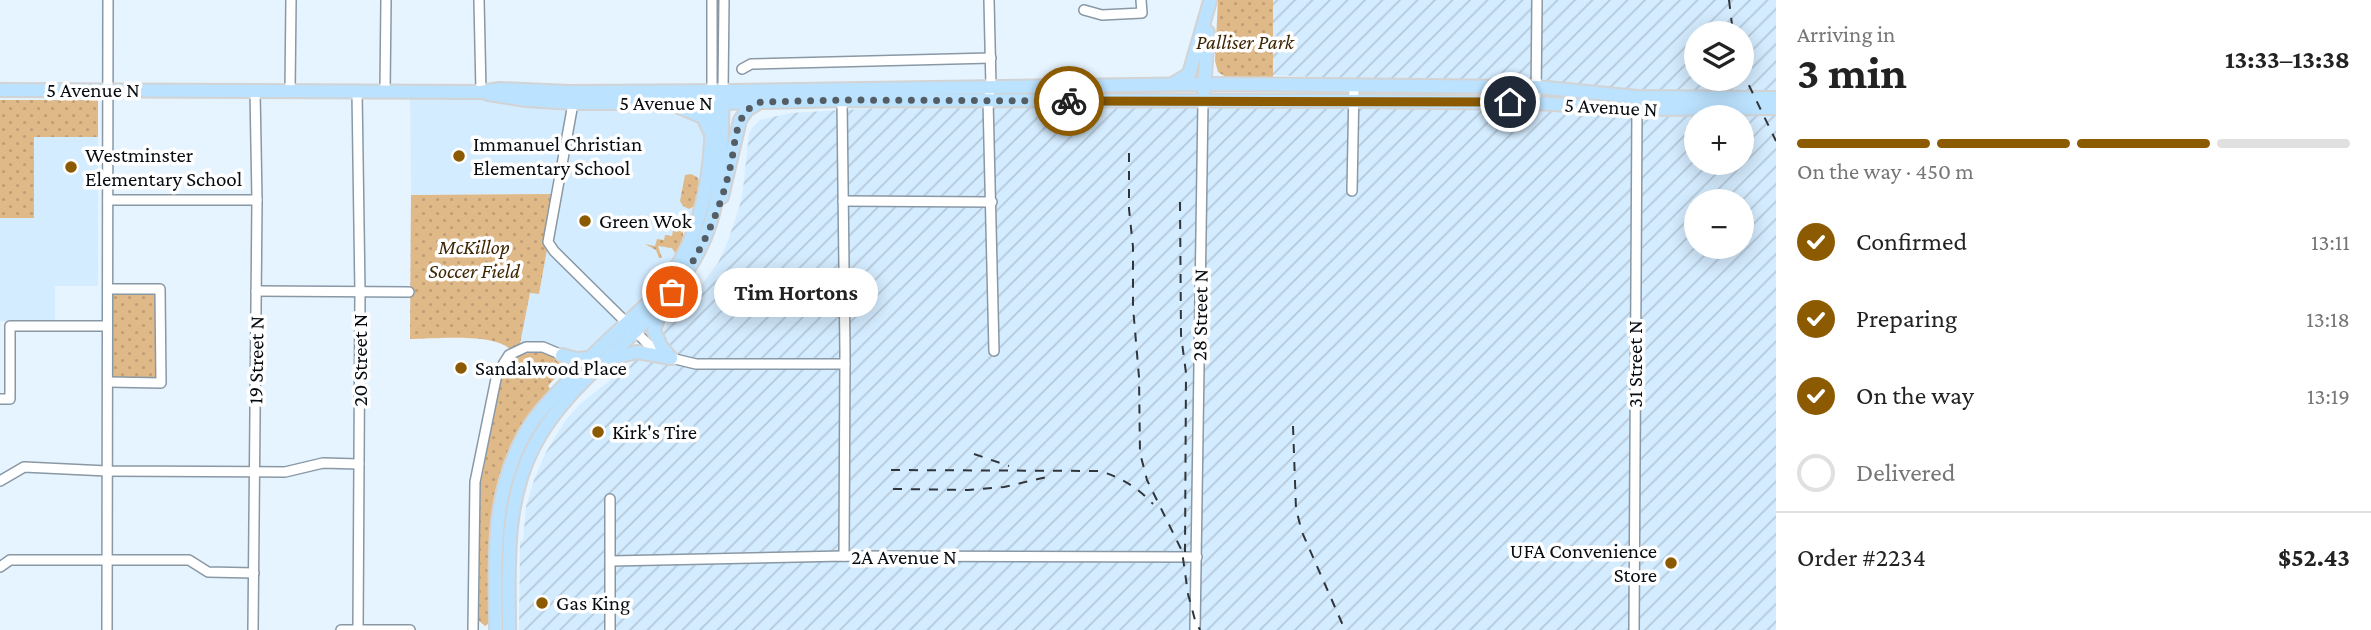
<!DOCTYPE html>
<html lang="en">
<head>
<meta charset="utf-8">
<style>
  body { margin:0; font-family:"Crimson Pro",serif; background:#f2f2f2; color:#222; height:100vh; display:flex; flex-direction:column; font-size:26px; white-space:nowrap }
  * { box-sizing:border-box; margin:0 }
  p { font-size:23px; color:#767676 }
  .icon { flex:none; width:38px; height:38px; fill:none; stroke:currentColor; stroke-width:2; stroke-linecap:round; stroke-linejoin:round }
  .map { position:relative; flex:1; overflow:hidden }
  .drawer { display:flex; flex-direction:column; background:#fff; width:595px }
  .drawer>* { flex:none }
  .fabs { position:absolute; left:1684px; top:21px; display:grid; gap:14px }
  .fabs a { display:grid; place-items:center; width:70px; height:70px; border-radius:50%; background:#fff; box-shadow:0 4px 18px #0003; font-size:35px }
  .pin { position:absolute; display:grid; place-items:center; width:60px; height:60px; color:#fff; margin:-30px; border:4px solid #fff; border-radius:50%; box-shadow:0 2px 7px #0007 }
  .courier { position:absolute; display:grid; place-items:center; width:70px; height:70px; margin:-35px; border:5px solid #8b5a01; border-radius:50%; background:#fff; color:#222; box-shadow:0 2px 9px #0007 }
  .bubble { position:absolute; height:49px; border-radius:24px; background:#fff; box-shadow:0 4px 18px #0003; font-size:23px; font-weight:700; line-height:49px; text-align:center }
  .head em { font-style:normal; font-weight:700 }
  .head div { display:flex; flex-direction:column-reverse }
  .head { display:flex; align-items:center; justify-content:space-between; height:119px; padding:0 21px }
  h1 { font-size:46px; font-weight:700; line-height:52px }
  .bar { display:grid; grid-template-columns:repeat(4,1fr); gap:10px 7px; align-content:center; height:84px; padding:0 21px }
  .bar i { height:9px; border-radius:5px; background:#e0e0e0 }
  .bar .selected { background:#8b5a01 }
  .bar p { grid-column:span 4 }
  .line { display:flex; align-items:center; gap:18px; padding:0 21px; border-top:2px solid #e0e0e0 }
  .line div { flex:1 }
  ol { padding:0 21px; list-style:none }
  li { display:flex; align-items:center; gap:21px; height:77px }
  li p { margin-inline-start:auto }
  li .icon { padding:7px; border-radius:50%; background:#8b5a01; color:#fff; stroke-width:4 }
  li:last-child { color:#767676 }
  li i { width:38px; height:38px; border:4px solid #e0e0e0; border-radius:50% }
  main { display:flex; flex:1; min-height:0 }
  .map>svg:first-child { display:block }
</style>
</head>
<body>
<main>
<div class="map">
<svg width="1776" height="630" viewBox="0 0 1776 630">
  <defs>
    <pattern id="industrial-furrows" width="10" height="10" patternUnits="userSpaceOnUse" patternTransform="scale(1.75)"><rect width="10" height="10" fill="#d4ecff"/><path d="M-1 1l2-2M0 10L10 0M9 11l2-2" fill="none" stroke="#b4c9da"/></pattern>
    <pattern id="green-dots" width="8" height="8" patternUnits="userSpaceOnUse" patternTransform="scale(1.75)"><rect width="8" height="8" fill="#e0b989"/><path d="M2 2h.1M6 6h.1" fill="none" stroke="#bf9e75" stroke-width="1.8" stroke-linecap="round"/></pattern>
  </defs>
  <rect width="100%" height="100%" fill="#e6f4ff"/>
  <g fill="#d4ecff">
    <path d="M 410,91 L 665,103 L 696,112 L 712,136 L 709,177 L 675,269 L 589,358 L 548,348 L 519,349 L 530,293 L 539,294 L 556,194 L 411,195 Z"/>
    <path d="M 34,137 L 98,137 L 98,286 L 55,286 L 55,321 L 0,321 L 0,218 L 34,217 Z"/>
  </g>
  <g fill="url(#industrial-furrows)" fill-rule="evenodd">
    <path d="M 1273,0 L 1776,0 L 1776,99 L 1273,75 ZM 1696,33 L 1741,33 L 1741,79 L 1696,79 Z"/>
    <path d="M 968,103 L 1513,105 L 1614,114 L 1776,113 L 1776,630 L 519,630 L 520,541 L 523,541 L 526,507 L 534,480 L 546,452 L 565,421 L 580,404 L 631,364 L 684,308 L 718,263 L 729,238 L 742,198 L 749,134 L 752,128 L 760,120 L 791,113 ZM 1696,117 L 1741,117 L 1741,163 L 1696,163 ZM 1696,201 L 1741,201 L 1741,247 L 1696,247 Z"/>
  </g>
  <g fill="url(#green-dots)">
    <path d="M 1218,0 L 1273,0 L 1273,81 L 1229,79 L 1218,72 L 1215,61 Z"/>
    <path d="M 0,100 L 98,100 L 98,137 L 34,137 L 34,218 L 0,218 Z"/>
    <path d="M 691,174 L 697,177 L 701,185 L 695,206 L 689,209 L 683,206 L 680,201 L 685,175 Z"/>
    <path d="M 557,194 L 539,294 L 530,293 L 519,349 L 513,352 C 498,332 435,339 410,339 L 411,195 Z"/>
    <path d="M 674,225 L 682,229 L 684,239 L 677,256 L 672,248 L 658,246 L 662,258 L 659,258 L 656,250 L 645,244 L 655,246 L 657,239 L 664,240 L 665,235 L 672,236 Z"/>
    <path d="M 108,289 L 160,289 L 161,383 L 108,382 Z"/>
    <path d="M 537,352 L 545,353 L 562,361 L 559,364 L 561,371 L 548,386 L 552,391 C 539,410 524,428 512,448 C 482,499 490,566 491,622 L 485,626 L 479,621 L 480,487 L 502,374 C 510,359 520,353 537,352 Z"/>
  </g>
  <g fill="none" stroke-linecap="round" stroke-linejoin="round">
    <defs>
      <g id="minor">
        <path d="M 479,0 L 481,92"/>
        <path d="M 712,0 L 712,91"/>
        <path d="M 989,0 L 991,87 L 988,100 L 994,351"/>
        <path d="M 1084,10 L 1102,15 L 1142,13 L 1141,0"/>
        <path d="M 742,69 L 751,64 L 991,58"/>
        <path d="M 290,91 L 291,0"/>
        <path d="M 357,91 L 360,293 L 358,630"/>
        <path d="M 385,91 L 386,0"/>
        <path d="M 723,91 L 724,0"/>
        <path d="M 574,98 L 548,242 L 554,251 L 648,344 L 671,358 L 696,364 L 845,364"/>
        <path d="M 842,100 L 845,352 L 844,556"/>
        <path d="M 1536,103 L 1537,0"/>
        <path d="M 1352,191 L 1354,86"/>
        <path d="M 108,200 L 257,200"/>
        <path d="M 843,201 L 992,202"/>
        <path d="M 256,291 L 409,292"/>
        <path d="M 108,382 L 161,383 L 160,289 L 108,289"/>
        <path d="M 0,399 L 10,399 L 10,326 L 107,326"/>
        <path d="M 0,481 L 24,467 L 107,471 L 285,472 L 323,463 L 359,464"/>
        <path d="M 611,561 L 844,556 L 1197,557"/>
        <path d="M 0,567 L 10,560 L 189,560 L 208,572 L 254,573"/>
        <path d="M 107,630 L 108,0"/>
        <path d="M 253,630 L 257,200 L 255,91"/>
        <path d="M 341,630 L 410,630"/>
        <path d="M 473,630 L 475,482 L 497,374 L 509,355 L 526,347 L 543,347 L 562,355"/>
        <path d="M 610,630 L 610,499"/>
        <path d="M 1195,630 L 1203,101"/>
        <path d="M 1634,630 L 1637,106"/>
      </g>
      <g id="major">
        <path d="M 1174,83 L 1189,74 L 1210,1"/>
        <path d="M 0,90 L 481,92 L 500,89 L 569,92 L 732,91 L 1205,84 L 1537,87 L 1637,97 L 1776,98"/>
        <path d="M 1204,90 L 1208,32"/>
        <path d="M 488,94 L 526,100 L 573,103 L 722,103 L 842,100 L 1353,101 L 1536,103 L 1637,109 L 1776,108"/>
        <path d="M 679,107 L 703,117 L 711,134"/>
        <path d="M 722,197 L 740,120 L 747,110 L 758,103"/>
        <path d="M 662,305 L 654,331 L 661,346 L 671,358"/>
        <path d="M 562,355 L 576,359 L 589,358"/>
        <path d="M 609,359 L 637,352 L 671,358"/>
        <path d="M 496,630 C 496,564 490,504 520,443 C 533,415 555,395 576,373 C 599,346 627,324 652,299 C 705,243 713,169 712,96"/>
        <path d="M 509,630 C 509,567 504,506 533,448 C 553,408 587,377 619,347 C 656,312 694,274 710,224 C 723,185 721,139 723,98"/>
      </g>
    </defs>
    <use href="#minor" stroke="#8998a5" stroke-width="12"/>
    <use href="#major" stroke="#d2d3d4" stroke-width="16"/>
    <use href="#minor" stroke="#fff" stroke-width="9"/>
    <use href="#major" stroke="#bbe2fe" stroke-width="12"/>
    <g stroke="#2f353b" stroke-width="2" stroke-dasharray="9 9" stroke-linecap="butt">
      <path d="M 1729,0 L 1733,33"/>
      <path d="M 1741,69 L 1776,141"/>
      <path d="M 1129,153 L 1129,209 L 1133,247 L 1133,307 L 1139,377 L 1140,453 L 1147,480 L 1182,551 L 1188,594 L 1195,620 L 1200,630"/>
      <path d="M 1180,202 L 1181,335 L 1186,373 L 1185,552"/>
      <path d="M 1293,426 L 1296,509 L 1302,532 L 1345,630"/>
      <path d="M 974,454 L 1009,466"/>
      <path d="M 891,470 L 1100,471 C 1122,478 1137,487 1153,504"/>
      <path d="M 893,489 L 968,490 L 1004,487 L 1047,477"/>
    </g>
  </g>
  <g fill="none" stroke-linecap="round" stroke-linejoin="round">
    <path stroke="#555d64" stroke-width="7" stroke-dasharray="0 12.6" d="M 672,292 C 700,256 720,212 730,168 C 734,153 734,134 741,120 C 745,110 752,106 761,102 L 842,100 L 1069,101"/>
    <path stroke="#8b5a01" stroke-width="9" d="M 1069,101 L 1510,102"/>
  </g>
  <g fill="#8b5a01" stroke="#fff" stroke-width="2.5">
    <circle cx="459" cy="156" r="7"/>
    <circle cx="71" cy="167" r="7"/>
    <circle cx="585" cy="221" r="7"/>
    <circle cx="461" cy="368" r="7"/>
    <circle cx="598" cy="432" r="7"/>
    <circle cx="1671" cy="563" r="7"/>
    <circle cx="542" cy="603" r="7"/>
  </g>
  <g text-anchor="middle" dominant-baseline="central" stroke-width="7" stroke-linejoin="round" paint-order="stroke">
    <g font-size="21" font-style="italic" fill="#3e2603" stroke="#fff">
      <text x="1245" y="42">Palliser Park</text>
      <text x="474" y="247">McKillop<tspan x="474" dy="24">Soccer Field</tspan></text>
    </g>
    <g font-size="21" fill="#070c11" stroke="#fff">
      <text x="93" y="90">5 Avenue N</text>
      <text x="666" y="103">5 Avenue N</text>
      <text transform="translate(1611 107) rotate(3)">5 Avenue N</text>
      <text transform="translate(1200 315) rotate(-89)">28 Street N</text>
      <text transform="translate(256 360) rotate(-89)">19 Street N</text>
      <text transform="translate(360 360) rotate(-90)">20 Street N</text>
      <text transform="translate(1635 364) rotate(-90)">31 Street N</text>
      <text x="904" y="557">2A Avenue N</text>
    </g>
    <g font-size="21" fill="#070c11" stroke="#fff" text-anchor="start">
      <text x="473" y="144">Immanuel Christian<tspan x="473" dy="24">Elementary School</tspan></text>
      <text x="85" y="155">Westminster<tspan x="85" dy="24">Elementary School</tspan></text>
      <text x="599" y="221">Green Wok</text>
      <text x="475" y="368">Sandalwood Place</text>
      <text x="612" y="432">Kirk's Tire</text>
      <text x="1657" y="551" text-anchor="end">UFA Convenience<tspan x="1657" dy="24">Store</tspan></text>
      <text x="556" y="603">Gas King</text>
    </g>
  </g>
</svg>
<div class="fabs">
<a><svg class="icon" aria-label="layers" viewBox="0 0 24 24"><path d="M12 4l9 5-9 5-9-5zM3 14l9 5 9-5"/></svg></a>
<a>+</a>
<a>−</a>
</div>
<div class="pin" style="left:672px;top:292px;background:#ea580c"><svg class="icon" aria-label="bag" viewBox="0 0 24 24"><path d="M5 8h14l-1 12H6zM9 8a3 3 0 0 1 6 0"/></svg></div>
<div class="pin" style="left:1510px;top:102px;background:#1f2937"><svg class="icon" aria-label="home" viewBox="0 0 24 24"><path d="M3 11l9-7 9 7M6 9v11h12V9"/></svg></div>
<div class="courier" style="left:1069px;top:101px"><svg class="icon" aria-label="bike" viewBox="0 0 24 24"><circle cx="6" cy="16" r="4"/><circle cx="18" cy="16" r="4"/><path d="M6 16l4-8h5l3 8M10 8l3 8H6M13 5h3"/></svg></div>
<div class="bubble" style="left:714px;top:268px;width:164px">Tim Hortons</div>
</div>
<section class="drawer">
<div class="head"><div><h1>3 min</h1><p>Arriving in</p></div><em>13:33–13:38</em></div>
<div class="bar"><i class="selected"></i><i class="selected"></i><i class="selected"></i><i></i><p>On the way · 450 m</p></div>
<ol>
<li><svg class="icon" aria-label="check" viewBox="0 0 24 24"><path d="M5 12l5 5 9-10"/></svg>Confirmed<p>13:11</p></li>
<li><svg class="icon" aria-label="check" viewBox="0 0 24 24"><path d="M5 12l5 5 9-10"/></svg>Preparing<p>13:18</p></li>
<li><svg class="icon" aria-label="check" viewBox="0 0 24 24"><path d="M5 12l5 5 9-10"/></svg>On the way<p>13:19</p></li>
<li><i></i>Delivered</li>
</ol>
<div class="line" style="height:91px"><div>Order #2234</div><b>$52.43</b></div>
</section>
</main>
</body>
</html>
